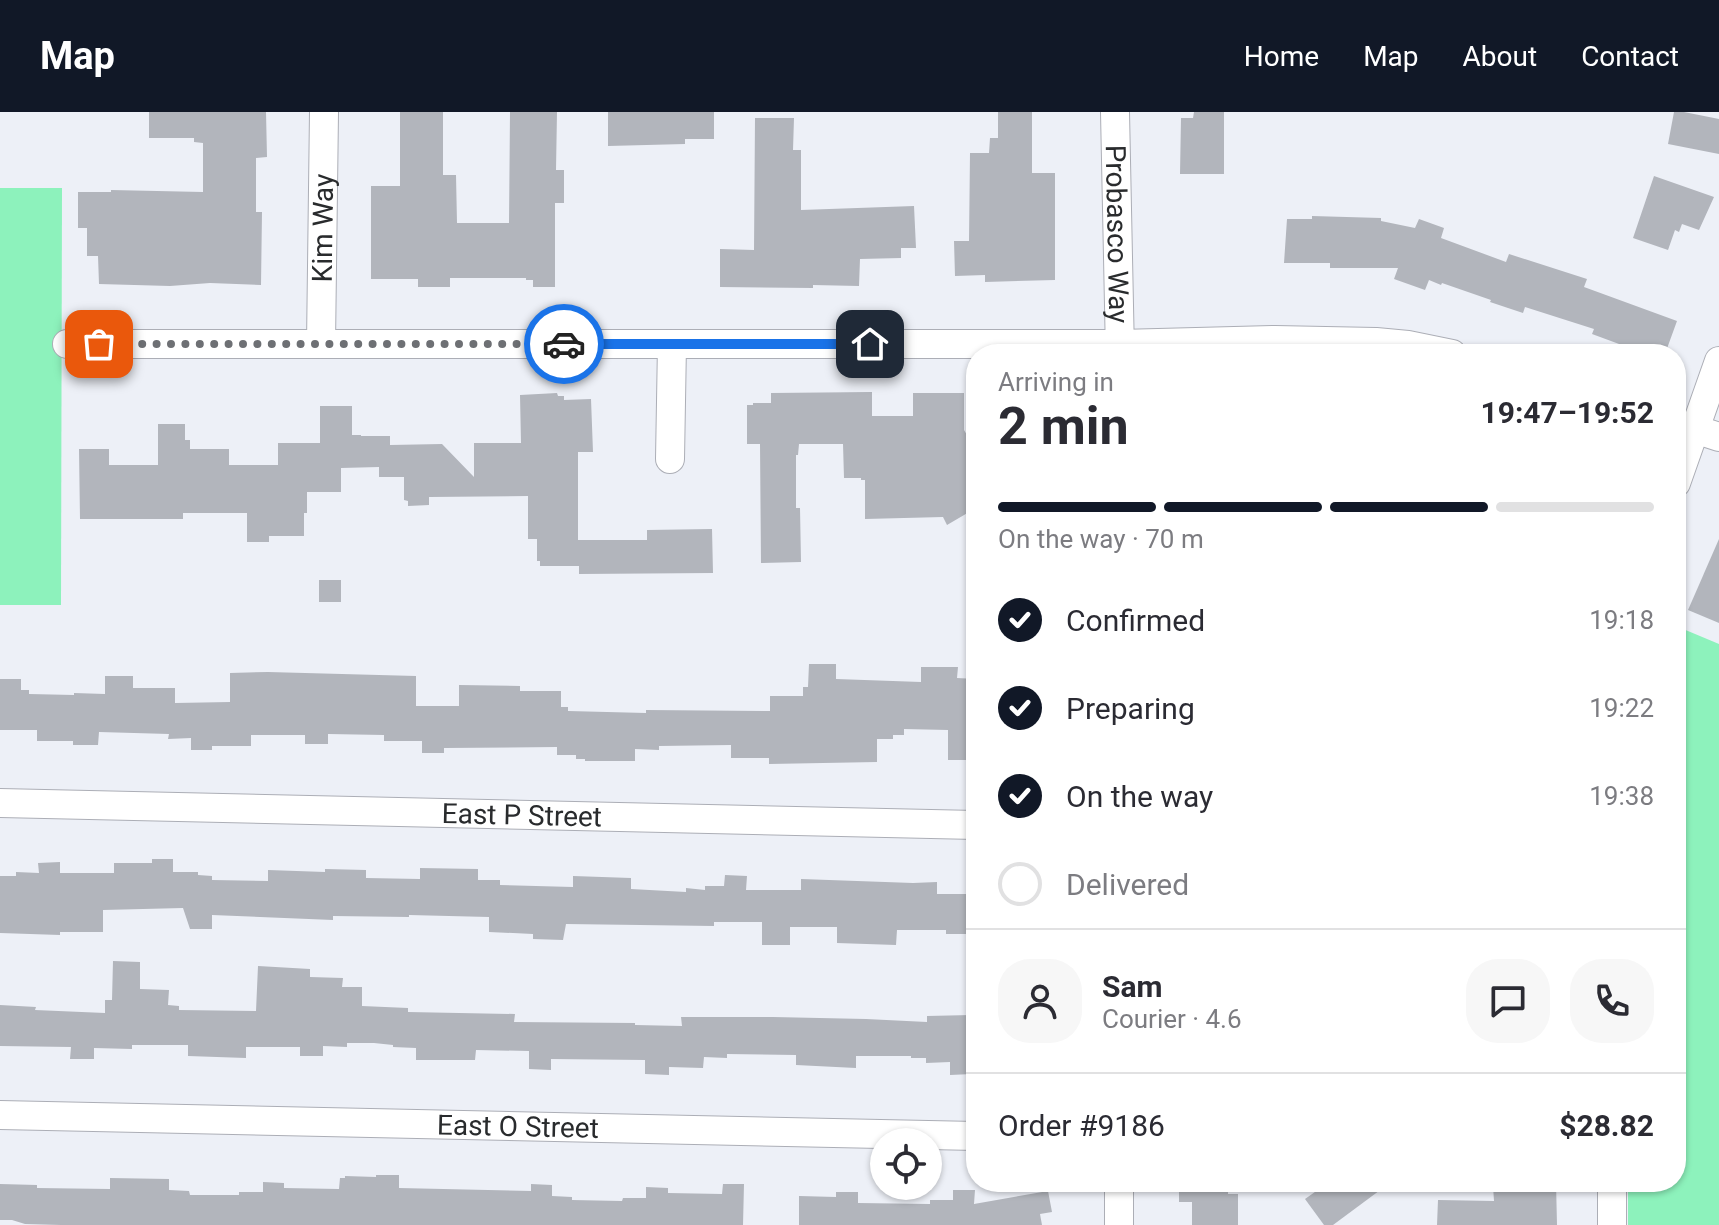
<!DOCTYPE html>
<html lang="en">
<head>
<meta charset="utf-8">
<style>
  body { margin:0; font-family:Roboto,sans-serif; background:#f7f7f7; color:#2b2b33; height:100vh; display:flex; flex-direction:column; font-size:30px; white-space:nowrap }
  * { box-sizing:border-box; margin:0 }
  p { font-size:26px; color:#7c7c81 }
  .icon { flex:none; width:44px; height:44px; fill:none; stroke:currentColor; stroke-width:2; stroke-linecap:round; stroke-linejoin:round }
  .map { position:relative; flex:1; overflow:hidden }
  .drawer { position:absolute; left:966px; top:232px; width:720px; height:848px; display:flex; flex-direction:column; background:#fff; border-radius:32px; box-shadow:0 2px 6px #0004 }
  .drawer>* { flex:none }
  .tools { position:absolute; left:870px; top:1016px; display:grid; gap:16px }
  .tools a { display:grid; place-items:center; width:72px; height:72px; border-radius:50%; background:#fff; box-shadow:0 2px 6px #0004; font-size:40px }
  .pin { position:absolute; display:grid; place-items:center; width:68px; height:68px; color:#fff; margin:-34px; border-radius:16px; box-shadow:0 4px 12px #0006 }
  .courier { position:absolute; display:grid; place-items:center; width:80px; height:80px; margin:-40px; border:6px solid #1a73e8; border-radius:50%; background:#fff; color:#222; box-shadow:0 2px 10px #0007 }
  .overview em { font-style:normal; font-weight:700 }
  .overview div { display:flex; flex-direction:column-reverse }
  .overview { display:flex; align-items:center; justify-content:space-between; height:136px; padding:0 32px }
  h1 { font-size:52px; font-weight:700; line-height:60px }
  .bar { display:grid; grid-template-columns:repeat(4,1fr); gap:12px 8px; align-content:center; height:96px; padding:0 32px }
  .bar i { height:10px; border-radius:6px; background:#e1e1e2 }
  .bar .selected { background:#111827 }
  .bar p { grid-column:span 4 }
  .line { display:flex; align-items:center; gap:20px; padding:0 32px; border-top:2px solid #e1e1e2 }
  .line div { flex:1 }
  .round { display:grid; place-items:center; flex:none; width:84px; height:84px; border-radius:32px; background:#f7f7f7 }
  ol { padding:0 32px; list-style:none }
  li { display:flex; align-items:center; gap:24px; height:88px }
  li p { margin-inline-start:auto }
  li .icon { padding:8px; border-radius:50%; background:#111827; color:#fff; stroke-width:4 }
  li:last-child { color:#7c7c81 }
  li i { width:44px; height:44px; border:4px solid #e1e1e2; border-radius:50% }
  header { display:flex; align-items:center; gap:48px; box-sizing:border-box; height:112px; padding:0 40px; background:#111827; color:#fff }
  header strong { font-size:38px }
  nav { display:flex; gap:44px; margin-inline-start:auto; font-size:28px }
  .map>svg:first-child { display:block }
</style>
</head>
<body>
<header>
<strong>Map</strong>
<nav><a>Home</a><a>Map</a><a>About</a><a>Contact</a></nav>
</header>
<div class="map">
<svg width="1719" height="1113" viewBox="0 0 1719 1113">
  <rect width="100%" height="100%" fill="#edf0f7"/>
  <g fill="#8df2bc">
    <path d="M 0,76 L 62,76 L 61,493 L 0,493 Z"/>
    <path d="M 1676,514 L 1719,532 L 1719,1113 L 1628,1113 L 1628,1070 L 1676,1070 Z"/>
  </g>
  <g fill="#b2b5bc">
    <path d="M 149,0 L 266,0 L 267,45 L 256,46 L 256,100 L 262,100 L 261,173 L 210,171 L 170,174 L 99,172 L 98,144 L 87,144 L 87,116 L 78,116 L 78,80 L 111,80 L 111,78 L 203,80 L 203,31 L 194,30 L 194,26 L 149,26 Z"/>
    <path d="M 400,0 L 443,0 L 443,63 L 456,63 L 457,111 L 509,111 L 510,0 L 557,0 L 556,58 L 564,58 L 564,91 L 555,91 L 555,175 L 533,175 L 533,168 L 526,168 L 526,166 L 450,166 L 450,175 L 418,175 L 418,167 L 371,167 L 371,74 L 400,74 Z"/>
    <path d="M 608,0 L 714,0 L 714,27 L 685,27 L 685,32 L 608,34 Z"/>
    <path d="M 998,0 L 1032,0 L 1032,61 L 1055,61 L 1055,168 L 985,170 L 985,163 L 955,164 L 954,129 L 969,129 L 970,41 L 989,41 L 990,26 L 998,26 Z"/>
    <path d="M 1194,0 L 1224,0 L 1224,62 L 1180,62 L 1181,6 L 1193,6 Z"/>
    <path d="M 1674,0 L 1684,0 L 1719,7 L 1719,42 L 1668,32 Z"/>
    <path d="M 755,6 L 794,6 L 793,38 L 801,38 L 801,98 L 914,94 L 916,136 L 901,136 L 901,146 L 860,147 L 859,174 L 813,173 L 813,176 L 720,175 L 720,137 L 754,138 Z"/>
    <path d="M 1654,64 L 1714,85 L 1699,118 L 1682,112 L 1679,120 L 1675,118 L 1668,138 L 1633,126 Z"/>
    <path d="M 1312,104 L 1381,106 L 1381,109 L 1415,116 L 1419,107 L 1444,116 L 1441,126 L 1506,150 L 1509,142 L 1587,167 L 1584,175 L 1677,209 L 1665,242 L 1659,242 L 1639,235 L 1638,239 L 1592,222 L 1594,217 L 1525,195 L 1523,201 L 1490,190 L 1491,188 L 1442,171 L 1441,173 L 1429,168 L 1425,178 L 1394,167 L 1398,156 L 1330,156 L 1330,151 L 1284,151 L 1287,107 L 1312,107 Z"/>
    <path d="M 872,280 L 872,304 L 913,304 L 913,281 L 964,281 L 964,318 L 976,338 L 976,396 L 947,413 L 943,405 L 865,407 L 865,368 L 861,368 L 861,366 L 844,366 L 843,332 L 799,332 L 798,343 L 796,343 L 796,396 L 800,396 L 801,450 L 761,451 L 760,332 L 747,332 L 747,293 L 753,293 L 753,291 L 771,291 L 771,281 Z"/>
    <path d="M 557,281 L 558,284 L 564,284 L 564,288 L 591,287 L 593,340 L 578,340 L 578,428 L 647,428 L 647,418 L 712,417 L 713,461 L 579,462 L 579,454 L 540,454 L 540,449 L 537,449 L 537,427 L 528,427 L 528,384 L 429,385 L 429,393 L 408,394 L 408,389 L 404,388 L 404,365 L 379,365 L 379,355 L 341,356 L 341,380 L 307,380 L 307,401 L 304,401 L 304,424 L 269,424 L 269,430 L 247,430 L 247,401 L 183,401 L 183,407 L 80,407 L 79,337 L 109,337 L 109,353 L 158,353 L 158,312 L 185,312 L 185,328 L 190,328 L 190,337 L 229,337 L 229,353 L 278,353 L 278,331 L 320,331 L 320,294 L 352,294 L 352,323 L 361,323 L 361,324 L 390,324 L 390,333 L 442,332 L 474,365 L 474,331 L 521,331 L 520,283 Z"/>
    <path d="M 1719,427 L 1719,511 L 1688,498 Z"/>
    <rect x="319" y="468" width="22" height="22"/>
    <path d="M 809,552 L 836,552 L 836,567 L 921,570 L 921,555 L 958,555 L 957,566 L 976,567 L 976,648 L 948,648 L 948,618 L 904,617 L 904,623 L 893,623 L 893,627 L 877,627 L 877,650 L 769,652 L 769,646 L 731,646 L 731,633 L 659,634 L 659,638 L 635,637 L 635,649 L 585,649 L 585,647 L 576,647 L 576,643 L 557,643 L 557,635 L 444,636 L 444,641 L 422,641 L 422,629 L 384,629 L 384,623 L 328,622 L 328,632 L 305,632 L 305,623 L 251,623 L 251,634 L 212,634 L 212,638 L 191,638 L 191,626 L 168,627 L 169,622 L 99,620 L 98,633 L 73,633 L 73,629 L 37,629 L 37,618 L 0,618 L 0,567 L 21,567 L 21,578 L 29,578 L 29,582 L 74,583 L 74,581 L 105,582 L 105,564 L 133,564 L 133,576 L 175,576 L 175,591 L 230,590 L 230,561 L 268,560 L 416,564 L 416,594 L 459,594 L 459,573 L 520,574 L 520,579 L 561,579 L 561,595 L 568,595 L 568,599 L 646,601 L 646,598 L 770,599 L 770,584 L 803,584 L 803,575 L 808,575 Z"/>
    <path d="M 152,747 L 173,747 L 173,760 L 198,760 L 198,763 L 212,764 L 212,768 L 268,769 L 268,758 L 325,760 L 325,757 L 366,758 L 366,766 L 420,767 L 420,756 L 478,757 L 478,768 L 500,768 L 500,773 L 573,775 L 573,764 L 631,766 L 631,777 L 686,780 L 686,776 L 705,778 L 705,774 L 724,774 L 725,763 L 747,764 L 746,778 L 801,778 L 801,767 L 913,771 L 937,770 L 937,782 L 974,782 L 974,822 L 946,822 L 946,818 L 897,818 L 896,833 L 837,831 L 837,815 L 790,815 L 790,833 L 762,833 L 762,810 L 714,810 L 714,814 L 566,812 L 563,828 L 533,827 L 533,822 L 489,820 L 489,805 L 409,803 L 409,805 L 333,804 L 333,808 L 212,803 L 212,817 L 190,817 L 183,796 L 103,798 L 103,820 L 60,820 L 60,823 L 0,821 L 0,764 L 16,764 L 16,760 L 39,761 L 38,751 L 60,750 L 60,761 L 114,761 L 114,751 L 152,751 Z"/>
    <path d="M 113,849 L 140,850 L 140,877 L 169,878 L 168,893 L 179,894 L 179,898 L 256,899 L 258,854 L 310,857 L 310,865 L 343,866 L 342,875 L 362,875 L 362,894 L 408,896 L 408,900 L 515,902 L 514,910 L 635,911 L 635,913 L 682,914 L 681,905 L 773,905 L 866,907 L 927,910 L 927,904 L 971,903 L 972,962 L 950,963 L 950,950 L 926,951 L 926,946 L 911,946 L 911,944 L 856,944 L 856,956 L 796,953 L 796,943 L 727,942 L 727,946 L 704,945 L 703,956 L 669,955 L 669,963 L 645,962 L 645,948 L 551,947 L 551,958 L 529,957 L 529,939 L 476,938 L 475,948 L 416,948 L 416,936 L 393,935 L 393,933 L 374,931 L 347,931 L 347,935 L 323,934 L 323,944 L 300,944 L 300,935 L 246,935 L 246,946 L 188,944 L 188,933 L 132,933 L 132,937 L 94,936 L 94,947 L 70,947 L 71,935 L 0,934 L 0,893 L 36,895 L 35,898 L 105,901 L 105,888 L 112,888 Z"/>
    <path d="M 376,1063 L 399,1063 L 399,1076 L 531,1079 L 531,1072 L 552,1073 L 552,1084 L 572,1085 L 572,1088 L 622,1089 L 623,1086 L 646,1086 L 646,1075 L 668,1076 L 668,1081 L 722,1082 L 723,1072 L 744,1072 L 743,1113 L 61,1113 L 25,1112 L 12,1108 L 0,1108 L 0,1072 L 37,1073 L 37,1076 L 110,1077 L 110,1066 L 169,1067 L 169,1078 L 189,1079 L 190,1083 L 239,1083 L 239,1080 L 263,1080 L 263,1070 L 284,1071 L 284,1076 L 339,1077 L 340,1066 L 345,1066 L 345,1064 L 376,1065 Z"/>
    <path d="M 1179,1070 L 1228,1070 L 1228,1082 L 1238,1082 L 1238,1113 L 1192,1113 L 1192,1090 L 1179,1090 Z"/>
    <path d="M 1329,1070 L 1391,1070 L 1333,1113 L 1324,1113 L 1305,1087 Z"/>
    <path d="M 1524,1070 L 1556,1070 L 1557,1113 L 1437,1113 L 1438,1088 L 1494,1089 L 1493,1074 L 1524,1073 Z"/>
    <path d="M 953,1078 L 975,1078 L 974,1092 L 1048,1079 L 1052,1100 L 1040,1102 L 1042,1113 L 799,1113 L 799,1084 L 836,1085 L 836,1080 L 858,1080 L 858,1091 L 930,1092 L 930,1088 L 953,1088 Z"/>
  </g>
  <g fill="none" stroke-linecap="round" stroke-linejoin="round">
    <defs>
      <g id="minor">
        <path id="s1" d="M 1115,0 L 1120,242"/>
        <path d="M 67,232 L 1120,232 L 1275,228 L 1376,230 L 1408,233 L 1452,242"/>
        <path id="s2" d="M 321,232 L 324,0"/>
        <path d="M 1676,311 L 1719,325"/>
        <path d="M 670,347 L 672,232"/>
        <path d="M 1676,371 L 1719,249"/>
        <path id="s3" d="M 0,691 L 976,713"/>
        <path id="s4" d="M 0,1003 L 976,1024"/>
        <path d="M 1612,1070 L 1612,1113"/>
        <path d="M 1119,1113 L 1119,1070"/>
      </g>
    </defs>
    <use href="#minor" stroke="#acaeb6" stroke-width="30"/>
    <use href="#minor" stroke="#fff" stroke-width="28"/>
  </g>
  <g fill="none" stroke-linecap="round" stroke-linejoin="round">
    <path stroke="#6e7074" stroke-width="8" stroke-dasharray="0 14.4" d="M 99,232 L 564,232"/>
    <path stroke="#1a73e8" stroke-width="10" d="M 564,232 L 870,232"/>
  </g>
  <g text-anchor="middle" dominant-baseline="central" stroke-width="8" stroke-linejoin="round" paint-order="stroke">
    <g font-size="28" fill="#292b2d" stroke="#edf0f7">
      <text stroke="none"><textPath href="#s2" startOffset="116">Kim Way</textPath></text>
      <text stroke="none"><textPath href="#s1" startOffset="122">Probasco Way</textPath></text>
      <text stroke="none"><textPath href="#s3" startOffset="522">East P Street</textPath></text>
      <text stroke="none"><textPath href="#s4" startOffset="518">East O Street</textPath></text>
    </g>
  </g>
</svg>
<div class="tools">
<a><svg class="icon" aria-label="locate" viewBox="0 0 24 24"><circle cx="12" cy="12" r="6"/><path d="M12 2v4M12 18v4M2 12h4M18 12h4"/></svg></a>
</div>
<div class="pin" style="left:99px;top:232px;background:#ea580c"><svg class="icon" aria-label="bag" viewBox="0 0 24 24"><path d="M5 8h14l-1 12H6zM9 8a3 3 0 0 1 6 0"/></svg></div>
<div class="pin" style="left:870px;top:232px;background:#1f2937"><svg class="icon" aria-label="home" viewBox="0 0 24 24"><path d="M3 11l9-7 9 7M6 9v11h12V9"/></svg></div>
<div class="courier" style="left:564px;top:232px"><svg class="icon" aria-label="car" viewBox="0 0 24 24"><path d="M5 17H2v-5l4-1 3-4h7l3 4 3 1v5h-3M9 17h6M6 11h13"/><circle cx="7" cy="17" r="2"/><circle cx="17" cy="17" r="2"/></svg></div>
<section class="drawer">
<div class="overview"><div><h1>2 min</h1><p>Arriving in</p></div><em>19:47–19:52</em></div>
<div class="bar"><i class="selected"></i><i class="selected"></i><i class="selected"></i><i></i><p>On the way · 70 m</p></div>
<ol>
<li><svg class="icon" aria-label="check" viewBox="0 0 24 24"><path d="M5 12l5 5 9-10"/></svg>Confirmed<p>19:18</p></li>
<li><svg class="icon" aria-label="check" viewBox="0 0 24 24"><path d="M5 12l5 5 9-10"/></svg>Preparing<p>19:22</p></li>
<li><svg class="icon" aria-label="check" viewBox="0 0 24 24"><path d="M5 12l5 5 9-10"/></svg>On the way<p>19:38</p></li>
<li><i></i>Delivered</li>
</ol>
<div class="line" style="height:144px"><a class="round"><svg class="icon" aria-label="person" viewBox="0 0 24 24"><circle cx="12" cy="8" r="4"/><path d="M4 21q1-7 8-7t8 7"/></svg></a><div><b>Sam</b><p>Courier · 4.6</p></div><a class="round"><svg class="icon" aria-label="chat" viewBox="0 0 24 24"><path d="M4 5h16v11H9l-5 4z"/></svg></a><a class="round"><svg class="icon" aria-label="phone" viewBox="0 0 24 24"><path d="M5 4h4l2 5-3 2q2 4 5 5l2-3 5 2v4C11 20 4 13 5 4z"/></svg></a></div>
<div class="line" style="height:104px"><div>Order #9186</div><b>$28.82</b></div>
</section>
</div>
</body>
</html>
